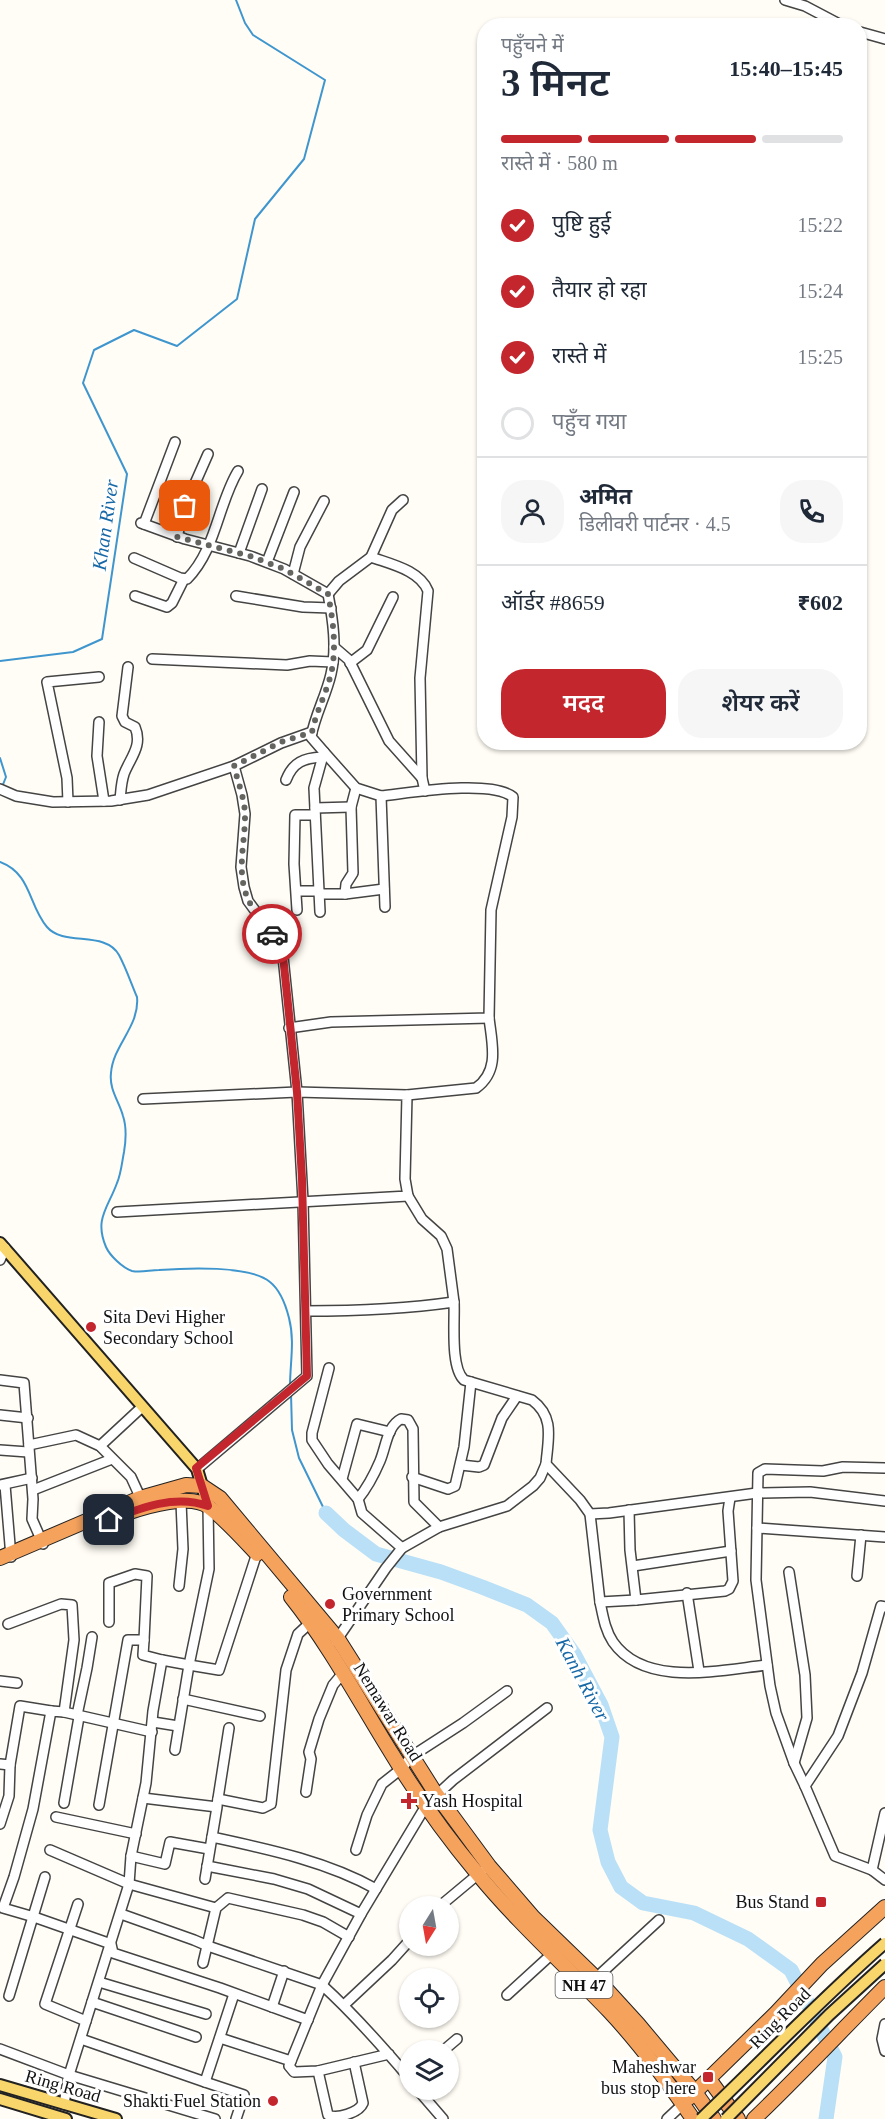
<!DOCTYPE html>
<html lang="hi">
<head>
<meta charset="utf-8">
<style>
  body { margin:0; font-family:"Times New Roman","Noto Sans Devanagari",serif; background:#f6f6f7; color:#1f2937; height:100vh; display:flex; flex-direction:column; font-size:22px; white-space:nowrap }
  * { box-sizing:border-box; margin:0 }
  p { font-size:20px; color:#747a83 }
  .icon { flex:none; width:33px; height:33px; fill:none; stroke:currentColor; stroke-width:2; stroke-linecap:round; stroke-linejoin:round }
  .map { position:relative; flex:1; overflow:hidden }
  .sheet { position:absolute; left:477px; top:18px; width:390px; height:732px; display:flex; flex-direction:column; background:#fff; border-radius:24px; box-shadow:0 2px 4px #0004 }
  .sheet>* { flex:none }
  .needle { width:39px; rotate:191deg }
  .controls { position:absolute; left:399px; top:1896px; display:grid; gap:12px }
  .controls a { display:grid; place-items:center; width:60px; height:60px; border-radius:50%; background:#fff; box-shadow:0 2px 4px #0004; font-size:30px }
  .pin { position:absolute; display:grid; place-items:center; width:51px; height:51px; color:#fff; margin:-26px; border-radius:12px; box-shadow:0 3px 9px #0006 }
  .courier { position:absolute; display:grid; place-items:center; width:60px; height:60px; margin:-30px; border:4px solid #c4262e; border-radius:50%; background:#fff; color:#222; box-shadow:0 2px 8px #0007 }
  .head em { font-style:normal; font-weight:600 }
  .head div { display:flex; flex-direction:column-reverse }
  .head { display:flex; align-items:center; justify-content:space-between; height:102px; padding:0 24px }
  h1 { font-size:39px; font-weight:600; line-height:45px }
  .bar { display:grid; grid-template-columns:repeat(4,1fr); gap:9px 6px; align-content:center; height:72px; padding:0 24px }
  .bar i { height:8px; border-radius:4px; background:#e0e1e3 }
  .bar .on { background:#c4262e }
  .bar p { grid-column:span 4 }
  .line { display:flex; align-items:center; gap:15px; padding:0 24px; border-top:2px solid #e0e1e3 }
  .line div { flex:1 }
  .round { display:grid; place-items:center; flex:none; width:63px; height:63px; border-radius:24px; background:#f6f6f7 }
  ol { padding:0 24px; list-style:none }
  li { display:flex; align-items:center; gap:18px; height:66px }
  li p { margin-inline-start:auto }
  li .icon { padding:6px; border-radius:50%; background:#c4262e; color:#fff; stroke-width:4 }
  li:last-child { color:#747a83 }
  li i { width:33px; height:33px; border:3px solid #e0e1e3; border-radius:50% }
  .cta { display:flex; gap:12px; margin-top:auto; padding:12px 24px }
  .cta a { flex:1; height:69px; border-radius:24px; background:#c4262e; color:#fff; font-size:24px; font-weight:600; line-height:69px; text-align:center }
  .cta a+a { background:#f6f6f7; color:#1f2937 }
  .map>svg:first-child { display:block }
</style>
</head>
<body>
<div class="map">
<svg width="885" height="2119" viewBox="0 0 885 2119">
  <rect width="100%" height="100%" fill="#fffdf5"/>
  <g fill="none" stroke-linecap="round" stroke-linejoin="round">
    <g stroke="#3f96cf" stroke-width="2">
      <path d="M 0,661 L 73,652 L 102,639 L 127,474 L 83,383 L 94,350 L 134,330 L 177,346 L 237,299 L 255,219 L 304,159 L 325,80 L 253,35 L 245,23 L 236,0"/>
      <path d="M 0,758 L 6,777 L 2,787"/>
      <path d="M 0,862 C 32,874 28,905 47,927 C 64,947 105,930 119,955 C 126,968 131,983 137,997 C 140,1026 113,1045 111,1073 C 109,1090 119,1101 123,1116 C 127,1128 126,1140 124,1152 C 122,1162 121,1174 117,1183 C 108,1208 94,1219 106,1247 C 110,1256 123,1268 132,1271 C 141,1273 150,1270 159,1270 C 186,1268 250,1265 270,1282 C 280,1290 286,1306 289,1318 C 295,1341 290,1363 290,1386"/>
      <path d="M 291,1394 L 292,1430 L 299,1458 L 326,1513"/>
    </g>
    <path stroke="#b9e0f7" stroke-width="15" d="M 326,1513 L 344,1530 L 376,1554 L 441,1572 L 482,1587 L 527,1605 L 552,1623 L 574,1654 L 601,1705 L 612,1737 L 600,1830 L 608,1862 L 621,1887 L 643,1903 L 694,1913 L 748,1939 L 791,1970 L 835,2057 L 826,2119"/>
    <defs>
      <g id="minor">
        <path d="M 785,0 L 805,6 L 843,26"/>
        <path d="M 860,32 L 885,39"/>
        <path d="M 141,523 L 185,539 L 250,556 L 284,569 L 328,594 C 333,620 337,648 331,674 C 326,696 315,715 311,737 L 324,752 L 314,788 L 320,912"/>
        <path d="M 144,524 L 175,442"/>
        <path d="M 177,537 L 185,506 L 208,454"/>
        <path d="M 239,553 L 262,489"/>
        <path d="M 371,557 C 390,564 420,570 428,591 L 420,678 L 422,778 L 425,791"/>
        <path d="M 134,558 L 180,578 L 187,579 C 216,550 218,504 238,471"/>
        <path d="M 267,562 L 294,492"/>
        <path d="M 293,574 L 300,547 L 324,501"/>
        <path d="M 328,594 L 339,581 L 371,557 L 392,510 L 403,500"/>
        <path d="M 135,596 L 167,607 L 172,603 L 184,579"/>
        <path d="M 236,596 L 303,607 L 331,608"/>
        <path d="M 334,647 L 349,660 L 389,741 L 422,778"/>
        <path d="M 152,659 L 287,665 L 310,661 L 333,662"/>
        <path d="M 350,663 L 367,650 L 393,597"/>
        <path d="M 99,722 L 97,756 L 104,801"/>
        <path d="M 324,752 L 356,788 L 381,796 L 385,907"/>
        <path d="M 286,780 C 293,762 304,758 322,757"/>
        <path d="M 356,788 L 351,807 L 353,873 L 346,884 L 345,894 L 384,889"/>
        <path d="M 0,789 L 16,796 L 53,802 L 111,801 L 148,795 L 234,766 L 281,743 L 312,732"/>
        <path d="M 120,800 C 121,791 121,783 124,774 C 130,758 143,746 135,727 L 125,722 L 122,716 L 128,667"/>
        <path d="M 68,802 L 67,778 L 47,682 L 99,677"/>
        <path d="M 315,808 L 351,807"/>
        <path d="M 297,891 L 319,891"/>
        <path d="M 320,894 L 345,894"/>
        <path d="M 297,910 L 294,864 L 295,815 L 315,815"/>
        <path d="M 289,1028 L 331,1022 L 489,1018 L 491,910 L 512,817 L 513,797 C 490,779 410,793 381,796"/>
        <path d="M 407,1095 L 476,1088 C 500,1071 492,1044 489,1018"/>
        <path d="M 408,1196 L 422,1219 L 441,1236 L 447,1249 L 454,1302"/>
        <path d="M 117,1212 L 408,1196 L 405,1179 L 407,1095 L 297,1092 L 143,1099"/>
        <path d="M 0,1260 L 5,1248"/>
        <path d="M 306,1311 C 356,1311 405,1309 454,1302 C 455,1321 450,1367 464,1380 L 532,1400 C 555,1417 548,1439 546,1464 L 580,1500 L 590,1514 L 600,1602 L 636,1600"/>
        <path d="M 329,1368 L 312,1433 L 312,1440 L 328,1464 L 358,1499 L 362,1513 L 402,1548"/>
        <path d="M 0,1380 L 24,1383 L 33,1499 L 32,1519 L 43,1544"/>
        <path d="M 0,1415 L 28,1418"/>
        <path d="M 29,1445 L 76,1435 L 100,1446 L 131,1477 L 142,1501"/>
        <path d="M 100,1446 L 142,1407"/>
        <path d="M 0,1450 L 28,1452"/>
        <path d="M 461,1465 L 479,1467 L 484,1465 L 502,1418 L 517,1396"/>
        <path d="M 197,1469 L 307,1376 L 303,1201 L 297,1092 L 282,947 L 248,901 L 244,887 L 241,867 L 245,814 L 242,795 L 234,766"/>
        <path d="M 412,1477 L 448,1489 L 455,1486 L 464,1447 L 471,1382"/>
        <path d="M 342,1479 L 357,1424 L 390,1432"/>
        <path d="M 0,1485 L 32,1478"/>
        <path d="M 5,1485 L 11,1557"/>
        <path d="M 33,1490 L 112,1459"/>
        <path d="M 358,1499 C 368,1487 374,1475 380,1461 C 386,1447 387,1426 401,1419 L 408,1420 L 413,1429 L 414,1502 L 439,1527"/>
        <path d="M 629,1510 L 630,1550 L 636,1600 L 725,1591 L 729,1589 L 733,1581 L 728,1511 L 730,1498"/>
        <path d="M 590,1514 L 609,1513 L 757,1493 L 810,1492 L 885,1501"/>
        <path d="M 757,1528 L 885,1537"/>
        <path d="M 633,1566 L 731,1551"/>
        <path d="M 789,1572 L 805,1675 L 807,1718 L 794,1763"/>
        <path d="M 857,1576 L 861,1535"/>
        <path d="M 179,1586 L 183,1549 L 181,1502"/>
        <path d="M 687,1593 L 699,1671"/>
        <path d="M 600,1602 C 603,1616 605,1630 613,1642 C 645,1688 720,1670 767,1665"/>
        <path d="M 8,1624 L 61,1604 L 72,1605 L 74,1640 L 64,1712 L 152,1732"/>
        <path d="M 144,1640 L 143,1655 L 162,1660"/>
        <path d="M 336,1641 L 386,1568 L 402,1548 L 439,1527 L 507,1506 L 533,1486 L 540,1478 L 546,1464"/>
        <path d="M 0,1681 L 17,1683"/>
        <path d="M 183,1699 L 260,1716"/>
        <path d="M 64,1712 L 51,1711 L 33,1809 L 14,1877 L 3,1908 L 34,1917 L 111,1944 L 113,1953 L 220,1988 L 308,2020"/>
        <path d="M 77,1715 L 87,1668 L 92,1637"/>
        <path d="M 153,1722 L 178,1726"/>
        <path d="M 175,1750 L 189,1665 L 219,1670 L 257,1553"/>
        <path d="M 0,1764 L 10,1765 L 20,1706 L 51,1711"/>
        <path d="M 805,1786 L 794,1763 L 776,1713 L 770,1686 L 756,1580 L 758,1473 L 765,1469 L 823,1471 L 843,1467 L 885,1468"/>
        <path d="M 306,1792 L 311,1759 L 309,1752 L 319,1719 L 333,1685 L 343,1673"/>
        <path d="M 143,1798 L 217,1807 L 205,1879"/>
        <path d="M 218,1799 L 263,1808 L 271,1804 L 286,1670 L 298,1634 L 311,1622"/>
        <path d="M 64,1803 L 79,1717"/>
        <path d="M 99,1805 L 128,1640 L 144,1640 L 147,1576 L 135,1574 L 109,1583 L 109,1622"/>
        <path d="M 217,1805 L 229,1728"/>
        <path d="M 885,1813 L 872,1870 L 885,1880"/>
        <path d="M 56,1817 L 136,1834"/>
        <path d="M 0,1824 L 9,1796 L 10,1765"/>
        <path d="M 212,1837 C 267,1849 326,1861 376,1889"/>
        <path d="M 50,1850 L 129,1884 L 216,1908"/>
        <path d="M 356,1850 L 367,1815 L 382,1784 L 401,1769 L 412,1756 L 463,1723 L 507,1691"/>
        <path d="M 131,1856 L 165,1864 L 170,1842 L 209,1849"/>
        <path d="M 207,1866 L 274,1879 L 308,1889 L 361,1914"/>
        <path d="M 872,1870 L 835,1856 L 805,1786 L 838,1736 L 862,1673 L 881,1606 L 885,1607"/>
        <path d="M 78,1904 L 45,2004 L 86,2021"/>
        <path d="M 440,1906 L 482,1871"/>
        <path d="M 121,1914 L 194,1940 L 208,1946 L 322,1985 L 361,1914 L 427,1804 L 453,1780 L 547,1708"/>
        <path d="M 203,1963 L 216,1908 L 228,1898 L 303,1915 L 323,1922 L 349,1937"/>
        <path d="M 596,1978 L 659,1920"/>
        <path d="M 99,1982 L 206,2014"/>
        <path d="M 507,1995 L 553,1953"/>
        <path d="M 9,1996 L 45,1877"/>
        <path d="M 92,2002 L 196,2037"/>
        <path d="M 344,2005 L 392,1960 L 410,1940"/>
        <path d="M 272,2007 L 284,1971"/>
        <path d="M 885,2024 L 882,2039 L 885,2051"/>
        <path d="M 220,2038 L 291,2061"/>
        <path d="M 81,2039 L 205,2082 L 234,1994"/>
        <path d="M 0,2049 L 69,2075 L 215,2119"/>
        <path d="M 444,2050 L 457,2039"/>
        <path d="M 389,2054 L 318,2071 L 294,2072 L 289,2066 L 322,1985 C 354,2014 382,2046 410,2079"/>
        <path d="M 318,2071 L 328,2115 C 337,2119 359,2113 363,2103 L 354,2062"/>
        <path d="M 205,2082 L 244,2095 L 236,2119"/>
        <path d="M 418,2090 L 443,2119"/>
        <path d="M 64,2104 L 69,2075 L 129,1884 L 131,1856 L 146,1783 L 153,1711 L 162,1660 L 189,1665 L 209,1569 L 208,1506"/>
        <path d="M 667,2119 L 683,2104"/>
      </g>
      <g id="major">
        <path d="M 0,1243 L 197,1469 L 208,1506"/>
        <path d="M 0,2085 L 116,2119"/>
        <path d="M 0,2099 L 66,2119"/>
      </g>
      <g id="highway">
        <path d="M 127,1513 C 147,1506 191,1493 209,1507 C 226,1520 242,1538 257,1554"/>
        <path d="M 0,1558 L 140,1498 L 186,1485 L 202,1486 L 220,1498 L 338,1639 L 436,1794 L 489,1866 L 533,1917 L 596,1978 L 638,2024 L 695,2092 L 714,2119"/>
        <path d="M 291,1597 C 330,1646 359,1701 392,1754 C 417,1795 446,1836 477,1873 C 517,1922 565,1965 609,2011 C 640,2044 668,2082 693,2119"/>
        <path d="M 709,2079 L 738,2119"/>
        <path d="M 689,2098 L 776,2013 L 822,1964 L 885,1907"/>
        <path d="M 754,2119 C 799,2076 841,2031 885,1987"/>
      </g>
    </defs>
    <use href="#minor" stroke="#444" stroke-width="12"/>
    <use href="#major" stroke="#222" stroke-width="14"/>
    <use href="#highway" stroke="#222" stroke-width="16"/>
    <use href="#minor" stroke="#fff" stroke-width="9"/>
    <use href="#major" stroke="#f9d66b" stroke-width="10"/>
    <use href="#highway" stroke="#f5a25d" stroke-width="14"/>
    <defs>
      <g id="major-bridge">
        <path d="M 701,2119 C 763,2060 821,1999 885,1943"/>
        <path d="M 726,2119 L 829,2015 L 885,1964"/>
      </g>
    </defs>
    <use href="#major-bridge" stroke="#222" stroke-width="14" stroke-linecap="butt"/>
    <use href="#major-bridge" stroke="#f9d66b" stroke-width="10"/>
  </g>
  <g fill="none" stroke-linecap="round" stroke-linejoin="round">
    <path stroke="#646461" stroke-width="6" stroke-dasharray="0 10.8" d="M 185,506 L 177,537 L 250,556 L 284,569 L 328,594 C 333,620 337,648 331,674 C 326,694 316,712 312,732 L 281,742 L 234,766 C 238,783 245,799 245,816 C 245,844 236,872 248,899 C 253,911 265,923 272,934"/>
    <path stroke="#c4262e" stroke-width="8" d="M 109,1520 C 140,1508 175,1494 208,1506 L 196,1468 L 307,1376 L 302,1179 L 297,1092 L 282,946 L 272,934"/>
  </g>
  <g fill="#c4262e" stroke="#fff" stroke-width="2">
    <circle cx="91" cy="1327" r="6"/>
    <circle cx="330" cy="1604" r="6"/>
    <path d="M406 1792h6v6h6v6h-6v6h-6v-6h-6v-6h6z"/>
    <rect x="815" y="1896" width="12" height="12" rx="3"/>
    <rect x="702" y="2071" width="12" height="12" rx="3"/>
    <circle cx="273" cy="2101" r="6"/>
  </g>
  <g text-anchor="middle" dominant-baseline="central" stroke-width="6" stroke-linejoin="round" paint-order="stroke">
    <rect fill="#fff" stroke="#585858" stroke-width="1.5" x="555.5" y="1972" width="57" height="26" rx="4.5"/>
    <g font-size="16" font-weight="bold" fill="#111">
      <text x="584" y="1985">NH 47</text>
    </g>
    <g font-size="18" fill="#111" stroke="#fff" text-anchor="start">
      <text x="103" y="1317">Sita Devi Higher<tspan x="103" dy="21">Secondary School</tspan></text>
      <text x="342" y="1594">Government<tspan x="342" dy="21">Primary School</tspan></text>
      <text x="422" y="1801">Yash Hospital</text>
      <text x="809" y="1902" text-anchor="end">Bus Stand</text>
      <text x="696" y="2067" text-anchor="end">Maheshwar<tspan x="696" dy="21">bus stop here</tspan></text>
      <text x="261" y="2101" text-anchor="end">Shakti Fuel Station</text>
    </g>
    <g font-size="18" fill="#111" stroke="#fff">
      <text transform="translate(388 1712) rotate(58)">Nemawar Road</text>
      <text transform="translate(780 2018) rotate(-45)">Ring Road</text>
      <text transform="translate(63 2086) rotate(16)">Ring Road</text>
    </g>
    <g font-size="20" font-style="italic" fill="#1768a6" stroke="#fff">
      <text transform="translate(105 525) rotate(-82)">Khan River</text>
      <text transform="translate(583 1679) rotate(62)">Kanh River</text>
    </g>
  </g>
</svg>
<div class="controls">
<a><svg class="needle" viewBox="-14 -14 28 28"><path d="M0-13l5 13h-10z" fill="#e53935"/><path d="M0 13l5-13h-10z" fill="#747a83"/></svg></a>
<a><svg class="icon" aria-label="locate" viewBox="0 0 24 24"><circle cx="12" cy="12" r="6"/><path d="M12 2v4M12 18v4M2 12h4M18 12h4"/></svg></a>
<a><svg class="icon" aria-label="layers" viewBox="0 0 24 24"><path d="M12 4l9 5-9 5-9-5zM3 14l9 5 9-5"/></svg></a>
</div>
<div class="pin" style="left:185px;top:506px;background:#ea580c"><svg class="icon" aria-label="bag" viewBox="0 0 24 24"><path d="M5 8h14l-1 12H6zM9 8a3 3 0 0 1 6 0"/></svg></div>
<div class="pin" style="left:109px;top:1520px;background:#1f2937"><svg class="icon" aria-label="home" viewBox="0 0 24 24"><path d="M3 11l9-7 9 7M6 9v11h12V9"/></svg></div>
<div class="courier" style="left:272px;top:934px"><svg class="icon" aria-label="car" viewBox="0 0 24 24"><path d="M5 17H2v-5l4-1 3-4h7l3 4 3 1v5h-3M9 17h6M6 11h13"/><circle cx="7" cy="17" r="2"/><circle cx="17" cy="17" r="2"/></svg></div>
<section class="sheet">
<div class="head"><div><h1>3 मिनट</h1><p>पहुँचने में</p></div><em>15:40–15:45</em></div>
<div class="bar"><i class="on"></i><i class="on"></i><i class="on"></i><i></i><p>रास्ते में · 580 m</p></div>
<ol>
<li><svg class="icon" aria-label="check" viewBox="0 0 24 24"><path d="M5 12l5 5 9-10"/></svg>पुष्टि हुई<p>15:22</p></li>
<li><svg class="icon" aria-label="check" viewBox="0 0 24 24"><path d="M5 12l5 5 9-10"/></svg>तैयार हो रहा<p>15:24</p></li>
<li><svg class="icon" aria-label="check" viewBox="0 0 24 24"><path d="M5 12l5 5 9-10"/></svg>रास्ते में<p>15:25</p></li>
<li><i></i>पहुँच गया</li>
</ol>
<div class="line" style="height:108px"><a class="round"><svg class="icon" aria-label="person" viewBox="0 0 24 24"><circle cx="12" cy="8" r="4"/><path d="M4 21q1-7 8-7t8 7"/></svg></a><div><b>अमित</b><p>डिलीवरी पार्टनर · 4.5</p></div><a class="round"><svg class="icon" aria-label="phone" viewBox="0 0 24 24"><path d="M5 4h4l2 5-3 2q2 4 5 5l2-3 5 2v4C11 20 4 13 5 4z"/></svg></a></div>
<div class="line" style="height:78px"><div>ऑर्डर #8659</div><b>₹602</b></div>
<div class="cta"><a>मदद</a><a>शेयर करें</a></div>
</section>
</div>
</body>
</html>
